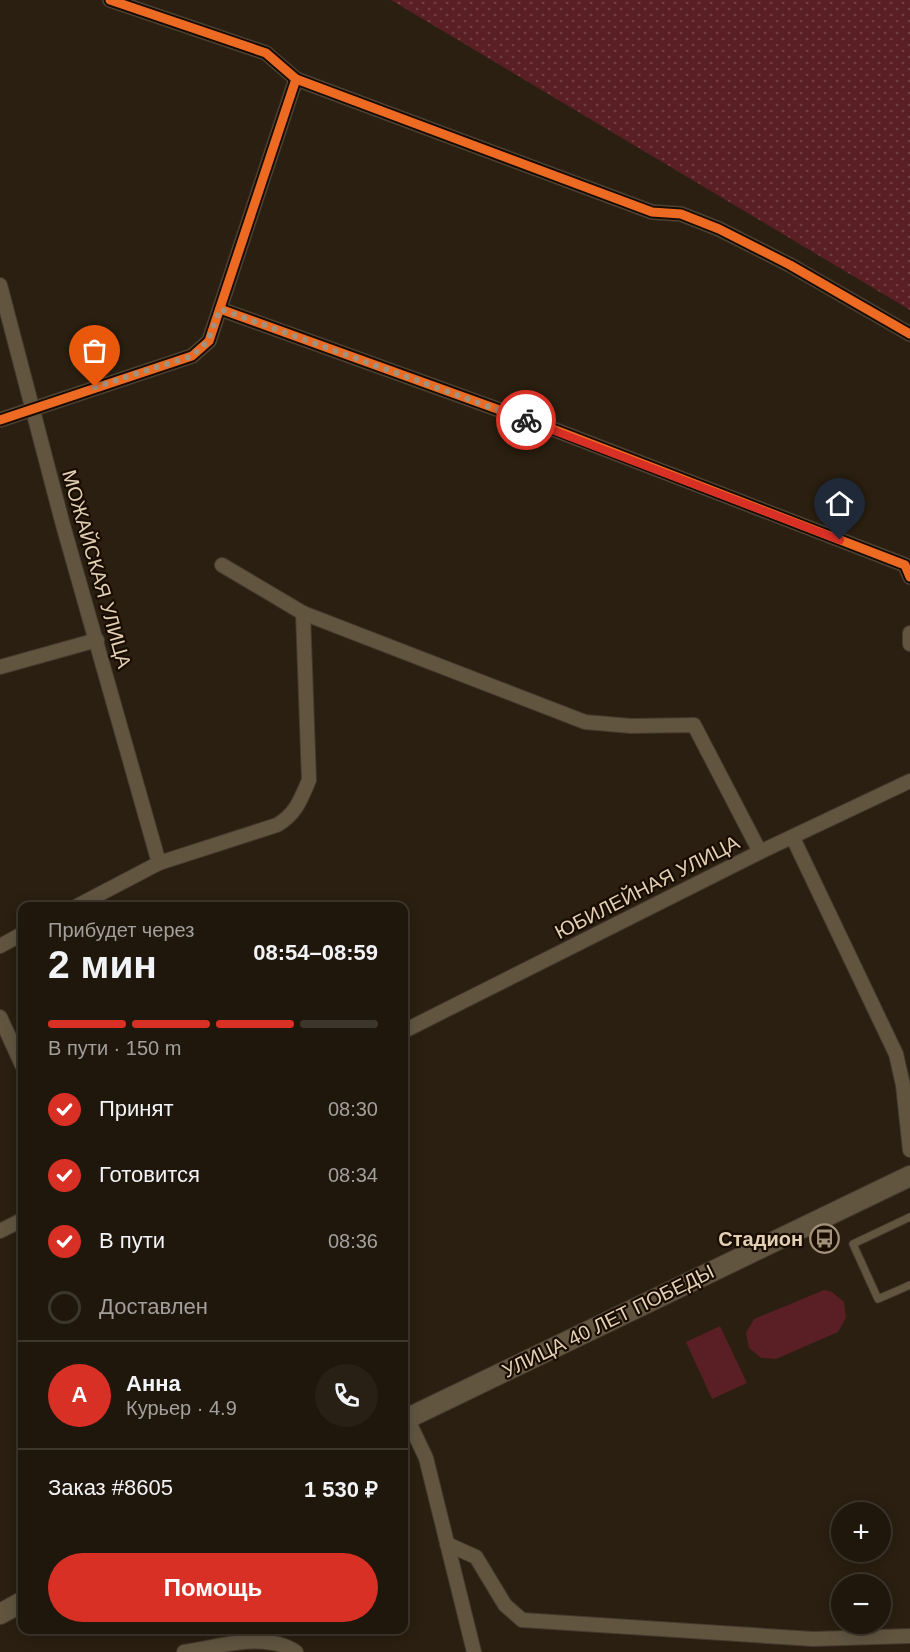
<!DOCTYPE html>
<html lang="ru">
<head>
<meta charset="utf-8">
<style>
  body { margin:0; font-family:Arial,sans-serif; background:#282015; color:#f1f3f6; height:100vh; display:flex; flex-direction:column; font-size:22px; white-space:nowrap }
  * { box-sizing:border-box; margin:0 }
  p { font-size:20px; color:#a29f9d }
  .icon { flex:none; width:33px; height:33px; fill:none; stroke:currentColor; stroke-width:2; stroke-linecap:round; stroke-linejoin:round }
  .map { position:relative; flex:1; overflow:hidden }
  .details { position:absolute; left:18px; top:902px; width:390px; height:732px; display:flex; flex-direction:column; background:#20170c; border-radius:12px; box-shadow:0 3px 15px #0003,0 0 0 2px #3d362d }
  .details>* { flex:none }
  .fabs { position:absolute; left:831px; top:1502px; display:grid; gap:12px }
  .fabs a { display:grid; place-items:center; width:60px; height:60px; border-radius:50%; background:#20170c; box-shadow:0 3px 15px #0003,0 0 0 2px #3d362d; font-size:30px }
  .pin { position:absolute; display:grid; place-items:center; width:51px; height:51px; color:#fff; margin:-62px -26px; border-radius:50% 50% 50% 0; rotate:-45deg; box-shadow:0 0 6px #0007 }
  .pin .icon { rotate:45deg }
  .courier { position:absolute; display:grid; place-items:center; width:60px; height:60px; margin:-30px; border:4px solid #d93025; border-radius:50%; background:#fff; color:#222; box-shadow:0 2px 8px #0007 }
  .summary em { font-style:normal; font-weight:800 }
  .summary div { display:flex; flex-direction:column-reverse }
  .summary { display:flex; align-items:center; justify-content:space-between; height:102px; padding:0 30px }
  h1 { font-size:39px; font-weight:800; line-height:45px }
  .bar { display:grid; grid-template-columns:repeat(4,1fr); gap:9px 6px; align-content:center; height:72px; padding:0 30px }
  .bar i { height:8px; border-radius:4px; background:#3d362d }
  .bar .active { background:#d93025 }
  .bar p { grid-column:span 4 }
  .line { display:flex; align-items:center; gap:15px; padding:0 30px; border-top:2px solid #3d362d }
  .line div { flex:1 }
  .round { display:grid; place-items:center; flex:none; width:63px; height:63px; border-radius:32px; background:#282015 }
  ol { padding:0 30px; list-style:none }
  li { display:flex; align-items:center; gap:18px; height:66px }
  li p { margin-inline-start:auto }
  li .icon { padding:6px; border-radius:50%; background:#d93025; color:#fff; stroke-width:4 }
  li:last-child { color:#a29f9d }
  li i { width:33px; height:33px; border:3px solid #3d362d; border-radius:50% }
  .action { display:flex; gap:12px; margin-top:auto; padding:12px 30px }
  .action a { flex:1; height:69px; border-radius:36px; background:#d93025; color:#fff; font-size:24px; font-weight:800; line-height:69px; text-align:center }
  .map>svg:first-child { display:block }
</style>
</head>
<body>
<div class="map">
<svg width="910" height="1652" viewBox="0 0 910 1652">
  <defs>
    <pattern id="grass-dots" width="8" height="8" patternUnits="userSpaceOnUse" patternTransform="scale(1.5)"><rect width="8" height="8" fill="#591f24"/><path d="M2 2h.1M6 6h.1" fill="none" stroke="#713e41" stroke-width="1.8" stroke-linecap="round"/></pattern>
  </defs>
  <rect width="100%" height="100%" fill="#2a1f10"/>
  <path fill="url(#grass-dots)" d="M 391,0 L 910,0 L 910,310 Z"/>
  <g fill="#591f24">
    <path d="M 824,1290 L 832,1292 L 844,1302 L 846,1318 L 838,1332 L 776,1359 L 761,1358 L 749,1348 L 746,1333 L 754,1319 Z"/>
    <path d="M 720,1326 L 747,1383 L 712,1399 L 686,1342 Z"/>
  </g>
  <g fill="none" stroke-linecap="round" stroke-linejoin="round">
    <defs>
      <g id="lane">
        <path d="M 910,1217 L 853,1244 L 878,1299 L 910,1285"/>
        <path d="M 265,1629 L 271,1643"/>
      </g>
      <g id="street">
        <path d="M 296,79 L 652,212 L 681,214 L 719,229 L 790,265 L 910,334"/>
        <path d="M 0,285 L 63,525 L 159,863"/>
        <path d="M 220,309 L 558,431 L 905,565 L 910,577"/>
        <path d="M 0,420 L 192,356 L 209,341 L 296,79 L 266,53 L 110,0"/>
        <path d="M 303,613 L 585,722 L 631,726 L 694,725 L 760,852"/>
        <path d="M 910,633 L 910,644"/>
        <path d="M 0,667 L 97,640"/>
        <path d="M 793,838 L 896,1054 L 903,1085 L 910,1150"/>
        <path d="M 77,906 L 159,863 L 277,825 C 296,814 301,799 309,780 L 303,613 L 222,565"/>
        <path d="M 0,946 L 22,934"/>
        <path d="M 0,1017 L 22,1065"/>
        <path d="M 404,1031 L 760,852 L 910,781"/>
        <path d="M 0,1231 L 22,1220"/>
        <path d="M 407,1418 L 426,1458 L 474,1652"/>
        <path d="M 447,1544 L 476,1557 L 505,1605 L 522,1620 L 813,1639 L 910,1636"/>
        <path d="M 184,1652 C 217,1647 266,1631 296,1652"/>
      </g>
      <g id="secondary">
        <path d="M 404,1420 L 910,1176"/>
        <path d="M 0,1614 L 22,1602"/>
      </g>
    </defs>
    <use href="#lane" stroke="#443a2e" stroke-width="9"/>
    <use href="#street" stroke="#443a2e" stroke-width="16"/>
    <use href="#secondary" stroke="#443a2e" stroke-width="22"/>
    <use href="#lane" stroke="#615540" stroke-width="7"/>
    <use href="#street" stroke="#615540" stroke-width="14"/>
    <use href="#secondary" stroke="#615540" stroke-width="20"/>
    <defs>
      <g id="cycleway">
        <path d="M 296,79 L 652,212 L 681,214 L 719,229 L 790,265 L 910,334"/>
        <path d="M 220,309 L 558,431 L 905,565 L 910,577"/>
        <path d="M 0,420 L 192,356 L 209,341 L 296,79 L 266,53 L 110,0"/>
      </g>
    </defs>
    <use href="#cycleway" stroke="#190c00" stroke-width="13"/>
    <use href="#cycleway" stroke="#ed6a23" stroke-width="9"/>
  </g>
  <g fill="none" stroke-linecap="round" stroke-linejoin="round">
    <path stroke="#a2917b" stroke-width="6" stroke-dasharray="0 10.8" d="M 95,387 L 192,356 L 208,341 L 220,309 L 526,420"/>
    <path stroke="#d93025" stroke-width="8" d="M 526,420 L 840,540"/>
  </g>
  <defs>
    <symbol id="bus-ring" viewBox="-11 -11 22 22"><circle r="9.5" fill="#190c00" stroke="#a2917b" stroke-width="1.5"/><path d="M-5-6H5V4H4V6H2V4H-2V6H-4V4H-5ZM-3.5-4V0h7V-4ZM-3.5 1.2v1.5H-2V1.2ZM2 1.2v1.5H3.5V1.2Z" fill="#a2917b"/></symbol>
  </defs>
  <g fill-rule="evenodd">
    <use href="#bus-ring" x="808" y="1222" width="33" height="33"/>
  </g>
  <g text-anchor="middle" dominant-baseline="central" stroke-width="4.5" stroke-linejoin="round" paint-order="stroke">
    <g font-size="20" fill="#e2cfb4" stroke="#190c00">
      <text transform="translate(97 569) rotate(74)">МОЖАЙСКАЯ УЛИЦА</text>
      <text transform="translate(647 887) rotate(-27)">ЮБИЛЕЙНАЯ УЛИЦА</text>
      <text transform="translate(608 1321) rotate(-26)">УЛИЦА 40 ЛЕТ ПОБЕДЫ</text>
    </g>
    <g font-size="20" font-weight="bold" fill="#e2cfb4" stroke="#190c00" text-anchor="end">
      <text x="803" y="1239">Стадион</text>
    </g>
  </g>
</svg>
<div class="fabs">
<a>+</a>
<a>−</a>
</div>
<div class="pin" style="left:95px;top:387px;background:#ea580c"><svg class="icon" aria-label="bag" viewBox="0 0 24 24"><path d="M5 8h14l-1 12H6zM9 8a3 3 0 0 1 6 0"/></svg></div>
<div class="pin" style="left:840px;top:540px;background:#1f2937"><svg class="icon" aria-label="home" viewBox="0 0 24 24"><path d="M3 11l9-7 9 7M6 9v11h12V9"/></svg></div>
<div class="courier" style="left:526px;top:420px"><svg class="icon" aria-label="bike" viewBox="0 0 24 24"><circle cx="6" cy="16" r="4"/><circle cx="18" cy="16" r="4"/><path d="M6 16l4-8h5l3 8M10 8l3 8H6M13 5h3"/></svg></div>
<section class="details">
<div class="summary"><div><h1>2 мин</h1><p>Прибудет через</p></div><em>08:54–08:59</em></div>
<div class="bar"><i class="active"></i><i class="active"></i><i class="active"></i><i></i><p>В пути · 150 m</p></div>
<ol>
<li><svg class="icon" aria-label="check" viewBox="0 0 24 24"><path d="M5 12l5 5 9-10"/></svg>Принят<p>08:30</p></li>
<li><svg class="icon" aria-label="check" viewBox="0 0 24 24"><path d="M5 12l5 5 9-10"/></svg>Готовится<p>08:34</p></li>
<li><svg class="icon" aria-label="check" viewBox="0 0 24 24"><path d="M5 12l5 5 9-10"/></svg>В пути<p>08:36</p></li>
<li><i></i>Доставлен</li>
</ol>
<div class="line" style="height:108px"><b class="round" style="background:#d93025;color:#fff">А</b><div><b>Анна</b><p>Курьер · 4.9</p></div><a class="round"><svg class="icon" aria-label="phone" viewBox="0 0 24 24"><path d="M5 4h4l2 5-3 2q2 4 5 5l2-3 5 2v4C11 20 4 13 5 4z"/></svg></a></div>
<div class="line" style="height:78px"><div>Заказ #8605</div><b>1 530 ₽</b></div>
<div class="action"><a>Помощь</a></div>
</section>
</div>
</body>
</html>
